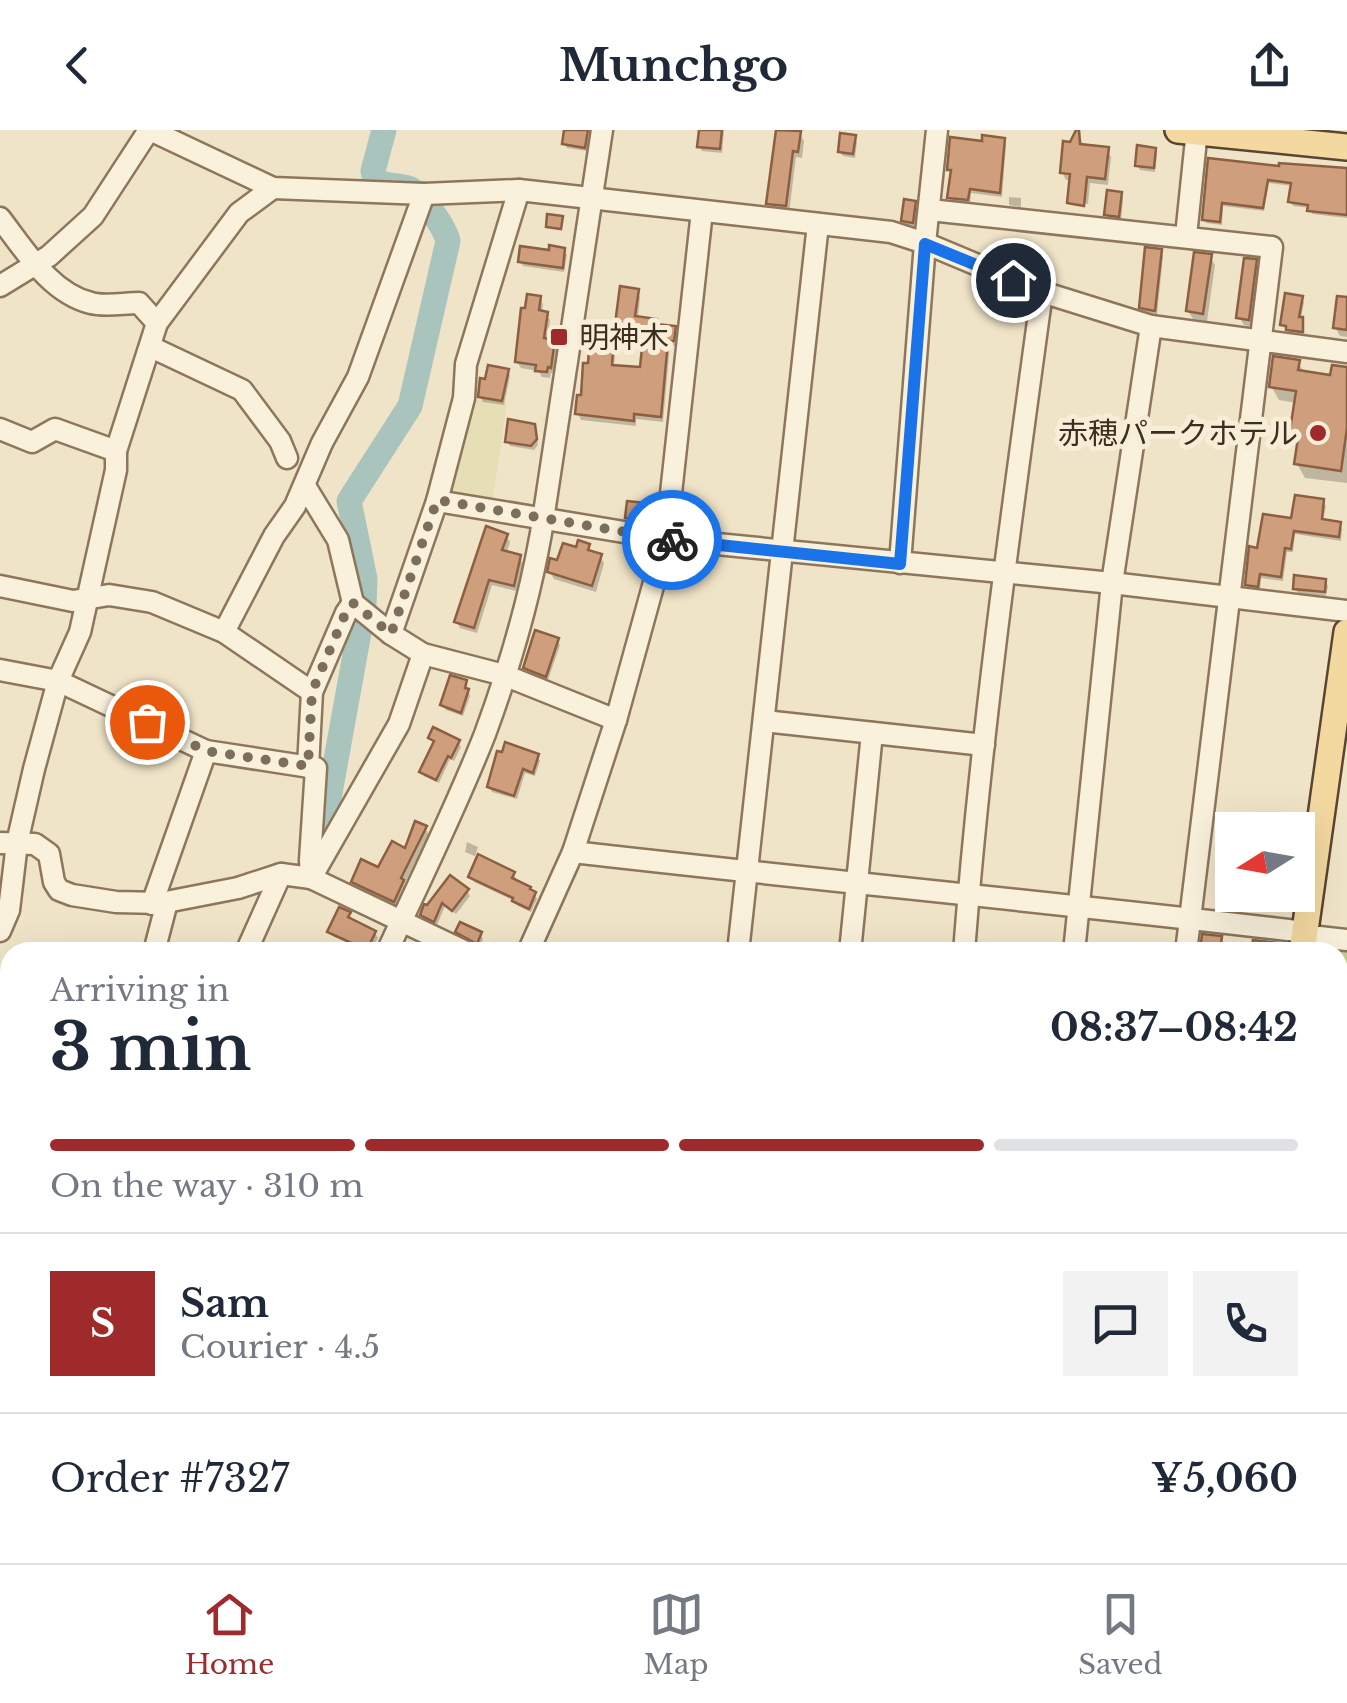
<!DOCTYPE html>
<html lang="en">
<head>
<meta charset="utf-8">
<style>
  body { margin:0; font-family:"Libre Baskerville","Noto Sans JP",serif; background:#f2f2f3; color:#1f2937; height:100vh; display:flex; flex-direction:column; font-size:38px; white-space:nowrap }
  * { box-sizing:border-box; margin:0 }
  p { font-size:32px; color:#747a83 }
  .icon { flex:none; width:55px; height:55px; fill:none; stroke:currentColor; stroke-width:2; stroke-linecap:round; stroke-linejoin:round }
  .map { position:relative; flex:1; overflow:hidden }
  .side { position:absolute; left:0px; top:812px; width:1348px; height:622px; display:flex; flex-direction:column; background:#fff; border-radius:30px 30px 0 0; box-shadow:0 10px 40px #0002 }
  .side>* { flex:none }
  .needle { width:65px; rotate:259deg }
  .buttons { position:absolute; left:1215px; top:682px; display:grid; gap:20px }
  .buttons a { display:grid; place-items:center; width:100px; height:100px; border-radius:0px; background:#fff; box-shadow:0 10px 40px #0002; font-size:50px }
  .pin { position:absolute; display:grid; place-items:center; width:85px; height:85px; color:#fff; margin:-42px; border:5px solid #fff; border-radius:50%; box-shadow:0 2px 10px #0007 }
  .courier { position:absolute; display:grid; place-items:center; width:100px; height:100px; margin:-50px; border:8px solid #1a73e8; border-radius:50%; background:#fff; color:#222; box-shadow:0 2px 12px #0007 }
  .summary em { font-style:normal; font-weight:700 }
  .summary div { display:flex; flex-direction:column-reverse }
  .summary { display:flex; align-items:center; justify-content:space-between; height:170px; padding:0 50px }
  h1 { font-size:65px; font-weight:700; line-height:75px }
  .bar { display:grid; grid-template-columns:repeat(4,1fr); gap:15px 10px; align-content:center; height:120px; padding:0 50px }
  .bar i { height:12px; border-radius:8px; background:#e0e1e3 }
  .bar .current { background:#9e2a2b }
  .bar p { grid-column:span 4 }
  .line { display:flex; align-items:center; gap:25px; padding:0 50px; border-top:2px solid #e0e1e3 }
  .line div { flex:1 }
  .round { display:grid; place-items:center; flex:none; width:105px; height:105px; border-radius:0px; background:#f2f2f3 }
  header { display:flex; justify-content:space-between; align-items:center; height:130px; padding:0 50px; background:#fff; font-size:45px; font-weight:700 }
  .tabs { display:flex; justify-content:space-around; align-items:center; height:140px; border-top:2px solid #e0e1e3; background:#fff; font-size:28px; color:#747a83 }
  .tabs a { display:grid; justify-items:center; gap:5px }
  .tabs .current { color:#9e2a2b }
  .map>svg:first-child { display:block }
</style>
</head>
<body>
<header><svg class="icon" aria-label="back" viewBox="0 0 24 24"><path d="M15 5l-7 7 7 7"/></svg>Munchgo<svg class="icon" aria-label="share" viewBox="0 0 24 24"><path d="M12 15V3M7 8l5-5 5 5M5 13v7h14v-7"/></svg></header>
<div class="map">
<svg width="1347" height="1433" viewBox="0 0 1347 1433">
  <rect width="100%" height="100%" fill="#f0e4c8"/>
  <path fill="#e6deb5" d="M 471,268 L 507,273 L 492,374 L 450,367 L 445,361 Z"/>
  <path fill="#c9cf9b" d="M 1334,815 L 1347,817 L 1347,876 L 1338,875 L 1338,822 L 1333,822 Z"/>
  <g fill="#0003" fill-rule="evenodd">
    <path d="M 566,0 L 589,0 L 587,21 L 567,18 L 564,13 Z"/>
    <path d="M 701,0 L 724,0 L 722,23 L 702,21 L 699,16 Z"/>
    <path d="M 1079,0 L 1083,16 L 1107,20 L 1111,27 L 1108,55 L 1090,53 L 1088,74 L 1070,71 L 1070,75 L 1069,73 L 1072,50 L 1066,50 L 1062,42 L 1071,15 Z"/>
    <path d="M 800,4 L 804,11 L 802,28 L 796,27 L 789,83 L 773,81 L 768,74 Z"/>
    <path d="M 854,8 L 857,12 L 855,28 L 843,26 L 840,22 Z"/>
    <path d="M 1004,10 L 1006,15 L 1002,67 L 971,63 L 970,74 L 952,72 L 950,68 L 953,45 L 949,39 L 984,14 Z"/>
    <path d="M 1154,20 L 1157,25 L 1155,42 L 1140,40 L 1137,35 Z"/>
    <path d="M 1210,30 L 1281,39 L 1347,41 L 1347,88 L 1312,84 L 1310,78 L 1293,76 L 1291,72 L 1293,56 L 1269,53 L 1264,81 L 1223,76 L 1222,95 L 1206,93 L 1204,89 Z"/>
    <path d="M 1121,64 L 1123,69 L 1121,91 L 1109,89 L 1106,84 Z"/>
    <path d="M 1009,67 L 1021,68 L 1021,77 L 1009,75 Z"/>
    <path d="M 914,73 L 917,78 L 915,97 L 906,95 L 903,90 Z"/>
    <path d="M 564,120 L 567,125 L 564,142 L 523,136 L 520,131 Z"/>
    <path d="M 1160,121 L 1163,126 L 1157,185 L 1144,182 L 1141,177 Z"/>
    <path d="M 1210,127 L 1215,135 L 1207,191 L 1193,189 L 1188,181 Z"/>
    <path d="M 1255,132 L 1260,140 L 1253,197 L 1244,195 L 1239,187 Z"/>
    <path d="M 637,161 L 640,167 L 638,189 L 656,191 L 658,196 L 674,198 L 677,204 L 676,216 L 670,215 L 663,292 L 636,289 L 636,296 L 581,290 L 578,284 L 591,236 L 591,208 L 588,202 L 617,196 ZM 616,211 L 645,213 L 642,239 L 614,237 Z"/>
    <path d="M 540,168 L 543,174 L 542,183 L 546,184 L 550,190 L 547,211 L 554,212 L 558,219 L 554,243 L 551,243 L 550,248 L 542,247 L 538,241 L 521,238 L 517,232 Z"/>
    <path d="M 1301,168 L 1304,172 L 1301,189 L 1304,194 L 1303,205 L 1291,204 L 1282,195 Z"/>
    <path d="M 1347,170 L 1347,207 L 1340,206 L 1335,197 Z"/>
    <path d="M 1298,232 L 1305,244 L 1332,248 L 1347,239 L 1347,353 L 1305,348 L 1297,334 L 1299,319 L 1292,307 L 1297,273 L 1279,270 L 1271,256 Z"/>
    <path d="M 508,241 L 510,246 L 504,275 L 483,272 L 480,267 Z"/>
    <path d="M 534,296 L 537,301 L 538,315 L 534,320 L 510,316 L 507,311 Z"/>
    <path d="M 1323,371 L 1326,376 L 1323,392 L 1339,394 L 1342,399 L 1341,411 L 1295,404 L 1293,422 L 1287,422 L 1283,451 L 1261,448 L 1260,460 L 1250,459 L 1248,454 L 1259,420 L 1293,391 Z"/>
    <path d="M 645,376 L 648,381 L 646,395 L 630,393 L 628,388 Z"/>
    <path d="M 506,406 L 510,412 L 506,424 L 520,428 L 523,434 L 516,461 L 492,455 L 477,503 L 460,498 L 457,492 Z"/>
    <path d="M 588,416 L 593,424 L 600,426 L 604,433 L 596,462 L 554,449 L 550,442 L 578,420 Z"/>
    <path d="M 1325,451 L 1328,456 L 1326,466 L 1298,463 L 1295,458 Z"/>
    <path d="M 557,510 L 560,515 L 548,550 L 529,543 L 526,538 Z"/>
    <path d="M 466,552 L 470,566 L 463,586 L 446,580 L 443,575 Z"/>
    <path d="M 431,608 L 458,612 L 461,617 L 454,631 L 450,629 L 439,653 L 424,646 L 422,642 L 434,612 Z"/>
    <path d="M 537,626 L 540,631 L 535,646 L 525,643 L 517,669 L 492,662 L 489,657 Z"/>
    <path d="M 425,698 L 429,705 L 404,755 L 406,759 L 397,778 L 357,758 L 353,752 L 379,740 L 406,721 Z"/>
    <path d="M 467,712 L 478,717 L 475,726 L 513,744 L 516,748 L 514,752 L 534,764 L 537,769 L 531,782 L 518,776 L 515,771 L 474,752 L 471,747 L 479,728 L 465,722 Z"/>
    <path d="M 467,761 L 470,766 L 456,784 L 445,776 L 437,795 L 425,789 L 422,785 L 426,777 Z"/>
    <path d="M 349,784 L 352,789 L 375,803 L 378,808 L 370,822 L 332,806 L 330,802 Z"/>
    <path d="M 458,802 L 480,804 L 483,809 L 480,817 L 461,807 Z"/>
    <path d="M 1338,1008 L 1347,1009 L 1347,1081 L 1338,1080 Z"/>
    <path d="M 1138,1425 L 1200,1425 L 1197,1433 L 1138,1433 Z"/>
  </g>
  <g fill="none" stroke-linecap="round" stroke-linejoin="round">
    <path stroke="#a9c4bc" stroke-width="25" d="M 324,696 L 364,475 L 365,449 L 349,371 L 410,276 L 448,111 C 445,98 421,62 408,58 C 396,55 386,56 375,51 L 373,41 L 384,0"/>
  </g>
  <g fill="#cf9f7d" stroke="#8d5f41" stroke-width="2.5" fill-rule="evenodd">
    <path d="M 564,0 L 588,0 L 585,18 L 562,14 Z"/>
    <path d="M 699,0 L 722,0 L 720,19 L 697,17 Z"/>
    <path d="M 776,0 L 801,1 L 798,22 L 793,21 L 786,76 L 766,74 Z"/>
    <path d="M 1076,0 L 1079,0 L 1080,14 L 1109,17 L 1105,49 L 1087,47 L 1084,76 L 1067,73 L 1070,44 L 1060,43 L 1063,11 L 1070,12 Z"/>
    <path d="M 840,3 L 856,5 L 853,24 L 838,22 Z"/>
    <path d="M 982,5 L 1005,8 L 1000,63 L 970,59 L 968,70 L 947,68 L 951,40 L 947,40 L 950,7 L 982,11 Z"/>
    <path d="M 1137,15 L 1156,18 L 1154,38 L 1135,36 Z"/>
    <path d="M 1208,28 L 1279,36 L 1279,33 L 1347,38 L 1347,85 L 1307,81 L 1308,75 L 1288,72 L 1291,53 L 1268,50 L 1263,78 L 1222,73 L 1220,92 L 1202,90 Z"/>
    <path d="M 1107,60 L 1122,62 L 1119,87 L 1104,85 Z"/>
    <path d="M 904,69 L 916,71 L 913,93 L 901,91 Z"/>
    <path d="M 547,84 L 563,86 L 561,99 L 546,97 Z"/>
    <path d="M 549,115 L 565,118 L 563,138 L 518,132 L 520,116 L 549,120 Z"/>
    <path d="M 1145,117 L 1162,119 L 1155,181 L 1139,178 Z"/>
    <path d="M 1194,122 L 1212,124 L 1203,184 L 1186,181 Z"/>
    <path d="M 1244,128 L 1257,129 L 1249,190 L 1236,188 Z"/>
    <path d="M 620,156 L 639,159 L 635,186 L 657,189 L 656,194 L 676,196 L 674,211 L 668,211 L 661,287 L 634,284 L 634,291 L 575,284 L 577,265 L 581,265 L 583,233 L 588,233 L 590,203 L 585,202 L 587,194 L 615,194 ZM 618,205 L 643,208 L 640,237 L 612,235 L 614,206 Z"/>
    <path d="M 1285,163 L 1303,166 L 1299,187 L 1303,187 L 1303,202 L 1286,200 L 1286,196 L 1280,195 Z"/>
    <path d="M 527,164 L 541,166 L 539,180 L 548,182 L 544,208 L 555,210 L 551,238 L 548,237 L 547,242 L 535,241 L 536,235 L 515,232 L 521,178 L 525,178 Z"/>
    <path d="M 1337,166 L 1347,167 L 1347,200 L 1333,198 Z"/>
    <path d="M 1273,226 L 1300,230 L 1298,240 L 1330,245 L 1332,235 L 1347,237 L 1347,298 L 1341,341 L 1294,334 L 1298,308 L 1289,307 L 1296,261 L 1269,257 Z"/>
    <path d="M 488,235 L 509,239 L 502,271 L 478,267 L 480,248 L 485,249 Z"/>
    <path d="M 508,289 L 535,294 L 537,309 L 531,316 L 505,312 Z"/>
    <path d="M 1295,365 L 1324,369 L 1322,389 L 1341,392 L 1339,407 L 1294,401 L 1291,419 L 1285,418 L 1281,447 L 1260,444 L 1258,457 L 1245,455 L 1249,416 L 1257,418 L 1263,384 L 1291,388 Z"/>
    <path d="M 627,371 L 647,373 L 644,391 L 625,388 Z"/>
    <path d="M 486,396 L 508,404 L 502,420 L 521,425 L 514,456 L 489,450 L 474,498 L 454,492 Z"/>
    <path d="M 578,410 L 590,414 L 588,420 L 602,424 L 592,456 L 547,442 L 550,428 L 557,430 L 563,413 L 576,417 Z"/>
    <path d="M 1294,445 L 1326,449 L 1325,462 L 1293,459 Z"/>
    <path d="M 535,500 L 559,508 L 546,547 L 523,538 Z"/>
    <path d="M 450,545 L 467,550 L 465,558 L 469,559 L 461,583 L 440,575 Z"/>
    <path d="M 433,597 L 460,610 L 451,628 L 448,626 L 436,650 L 419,642 L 434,611 L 428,608 Z"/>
    <path d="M 505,612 L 539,624 L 533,643 L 523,639 L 514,666 L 487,657 L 497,621 L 502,622 Z"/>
    <path d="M 415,691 L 427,696 L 401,748 L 404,750 L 394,772 L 351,752 L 361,729 L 378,737 L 392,711 L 405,718 Z"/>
    <path d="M 478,724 L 515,742 L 512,748 L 531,757 L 530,759 L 536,762 L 529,779 L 512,771 L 513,768 L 468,747 Z"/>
    <path d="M 450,745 L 469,759 L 452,781 L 442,773 L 434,792 L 420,785 L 424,774 L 427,775 Z"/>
    <path d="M 339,777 L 351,782 L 348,787 L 376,801 L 367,820 L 327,802 Z"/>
    <path d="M 460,792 L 482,802 L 477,814 L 455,802 Z"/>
    <path d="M 1202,804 L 1222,806 L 1220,822 L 1200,822 Z"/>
    <path d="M 1253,810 L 1287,814 L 1286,822 L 1251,822 Z"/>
  </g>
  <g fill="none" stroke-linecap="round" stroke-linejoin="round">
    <defs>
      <g id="minor">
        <path d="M 150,0 L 273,58 L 424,64 L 519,60 L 891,102 L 925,113 L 1042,162 L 1151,196 L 1347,222"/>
        <path d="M 930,80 L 1272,117 L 1186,822"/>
        <path d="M 0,88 C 24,119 50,163 91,173 C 105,177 124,173 139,173 L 157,193"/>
        <path d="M 1186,106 L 1197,0"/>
        <path d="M 0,156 L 49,126 L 93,86 L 149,0"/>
        <path d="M 151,217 L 242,260 L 280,311 L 287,328"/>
        <path d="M 0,299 L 32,312 L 55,299 L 116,321"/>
        <path d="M 305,356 L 338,410 L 353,473 L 391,504 L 423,524 L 504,545 L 616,590"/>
        <path d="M 437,371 L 666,409 L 1112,453 L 1347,481"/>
        <path d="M 900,433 L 925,113 L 937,0"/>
        <path d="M 0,456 L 73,471 L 109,465 L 152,472 L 224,502 L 312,562"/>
        <path d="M 224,502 L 274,406 L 295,376 L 322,313 L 358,247 L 424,64"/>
        <path d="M 391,504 L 437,371 L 464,268 L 466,234 L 519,60"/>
        <path d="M 423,524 L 399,594 L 311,748 L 466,822"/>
        <path d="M 0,540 L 58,551 L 206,621 L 316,638 L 310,730 L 311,748 L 281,744 L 238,758 L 161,773 L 116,772 L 72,765 L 59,760 L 54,752 L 49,724 L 35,714 L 0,713"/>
        <path d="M 764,591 L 984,615"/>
        <path d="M 308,637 L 312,562 L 346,483 L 353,473"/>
        <path d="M 573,722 C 817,750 1061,773 1305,802"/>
        <path d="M 152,774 L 206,621"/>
        <path d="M 0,801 L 9,780 L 17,713 L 34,639 L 58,551 L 80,502 L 116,340 L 116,321 L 157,193 L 239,83 L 273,58"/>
        <path d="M 1319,807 L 1347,810"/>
        <path d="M 154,822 L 167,772"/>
        <path d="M 246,822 L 281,744"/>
        <path d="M 387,822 C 420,750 456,678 485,604 C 509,539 529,471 541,403 L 602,0"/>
        <path d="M 528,822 L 573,722 L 616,590 L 666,409 L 702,81"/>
        <path d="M 738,822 L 818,94"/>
        <path d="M 850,822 L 872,603"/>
        <path d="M 964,822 C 981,601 1012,382 1042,162"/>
        <path d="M 1074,822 L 1112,453 L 1151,196"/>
        <path d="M 0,854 L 10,857"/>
        <path d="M 0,930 L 10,933"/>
        <path d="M 0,1032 L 10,1035"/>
        <path d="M 1338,1091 L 1347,1092"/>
        <path d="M 0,1160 L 10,1163"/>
        <path d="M 0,1372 L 10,1350"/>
        <path d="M 0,1394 L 10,1400"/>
        <path d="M 0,1423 L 18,1433"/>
        <path d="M 54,1425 L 68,1433"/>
        <path d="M 1279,1425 L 1279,1433"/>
        <path d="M 107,1433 L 110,1425"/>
        <path d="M 134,1433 L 137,1425"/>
        <path d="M 241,1433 L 243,1425"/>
        <path d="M 349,1433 L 350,1425"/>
        <path d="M 462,1433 L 463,1425"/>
        <path d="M 565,1433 L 566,1425"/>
        <path d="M 672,1433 L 673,1425"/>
        <path d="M 784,1433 L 785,1425"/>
        <path d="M 897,1433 L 898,1425"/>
        <path d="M 1007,1433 L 1008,1425"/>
        <path d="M 1122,1433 L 1123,1425"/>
        <path d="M 1208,1433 L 1209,1425"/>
      </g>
      <g id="major">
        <path d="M 1178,0 L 1347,17"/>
        <path d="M 1302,822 L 1347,502"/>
        <path d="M 1254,1433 L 1254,1425"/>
      </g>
    </defs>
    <use href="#minor" stroke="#8d765c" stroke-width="25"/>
    <use href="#major" stroke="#5b4430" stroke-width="30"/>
    <use href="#minor" stroke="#faf1dc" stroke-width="20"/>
    <use href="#major" stroke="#f3d9a0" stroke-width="25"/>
  </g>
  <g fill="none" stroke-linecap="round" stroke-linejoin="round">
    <path stroke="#7c6e5b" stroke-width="10" stroke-dasharray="0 18" d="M 147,592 L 206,621 L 308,636 L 312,562 L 346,482 L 353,473 L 391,504 L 437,370 L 672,410"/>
    <path stroke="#1a73e8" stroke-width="12" d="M 672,410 L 900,434 L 925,114 L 1013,150"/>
  </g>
  <g fill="#9e2a2b" stroke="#f7eed8" stroke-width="4">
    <rect x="549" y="197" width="20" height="20" rx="5"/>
    <circle cx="1318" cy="303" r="10"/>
  </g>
  <g text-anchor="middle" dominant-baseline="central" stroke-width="10" stroke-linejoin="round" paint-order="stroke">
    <g font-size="30" fill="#3d2e20" stroke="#f7eed8" text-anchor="start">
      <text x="579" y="207">明神木</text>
      <text x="1298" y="303" text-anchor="end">赤穂パークホテル</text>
    </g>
  </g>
</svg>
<div class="buttons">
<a><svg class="needle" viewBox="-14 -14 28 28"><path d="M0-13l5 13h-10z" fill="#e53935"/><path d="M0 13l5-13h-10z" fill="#747a83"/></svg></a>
</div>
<div class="pin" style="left:147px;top:592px;background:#ea580c"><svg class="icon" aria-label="bag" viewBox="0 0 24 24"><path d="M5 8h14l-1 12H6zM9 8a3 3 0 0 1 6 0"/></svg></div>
<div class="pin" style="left:1013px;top:150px;background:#1f2937"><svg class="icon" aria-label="home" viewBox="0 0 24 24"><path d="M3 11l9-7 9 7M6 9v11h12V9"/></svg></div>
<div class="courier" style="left:672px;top:410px"><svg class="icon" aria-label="bike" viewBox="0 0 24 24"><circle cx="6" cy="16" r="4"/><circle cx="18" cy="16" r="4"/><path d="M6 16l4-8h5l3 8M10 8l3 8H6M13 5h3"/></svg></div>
<section class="side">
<div class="summary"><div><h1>3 min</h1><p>Arriving in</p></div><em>08:37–08:42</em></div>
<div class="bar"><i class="current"></i><i class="current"></i><i class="current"></i><i></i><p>On the way · 310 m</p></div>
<div class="line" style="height:180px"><b class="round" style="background:#9e2a2b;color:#fff">S</b><div><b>Sam</b><p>Courier · 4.5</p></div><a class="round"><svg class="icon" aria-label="chat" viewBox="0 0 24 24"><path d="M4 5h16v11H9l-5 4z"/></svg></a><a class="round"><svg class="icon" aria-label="phone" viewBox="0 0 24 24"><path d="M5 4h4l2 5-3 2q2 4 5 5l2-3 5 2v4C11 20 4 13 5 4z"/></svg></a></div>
<div class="line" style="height:130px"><div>Order #7327</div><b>¥5,060</b></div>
</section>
</div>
<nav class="tabs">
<a class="current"><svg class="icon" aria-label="home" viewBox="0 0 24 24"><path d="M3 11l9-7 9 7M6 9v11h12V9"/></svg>Home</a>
<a><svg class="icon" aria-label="map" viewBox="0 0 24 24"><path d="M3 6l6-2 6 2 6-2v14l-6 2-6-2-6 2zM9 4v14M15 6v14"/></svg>Map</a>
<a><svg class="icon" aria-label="saved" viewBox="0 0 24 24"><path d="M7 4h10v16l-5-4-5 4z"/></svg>Saved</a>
</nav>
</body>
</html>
